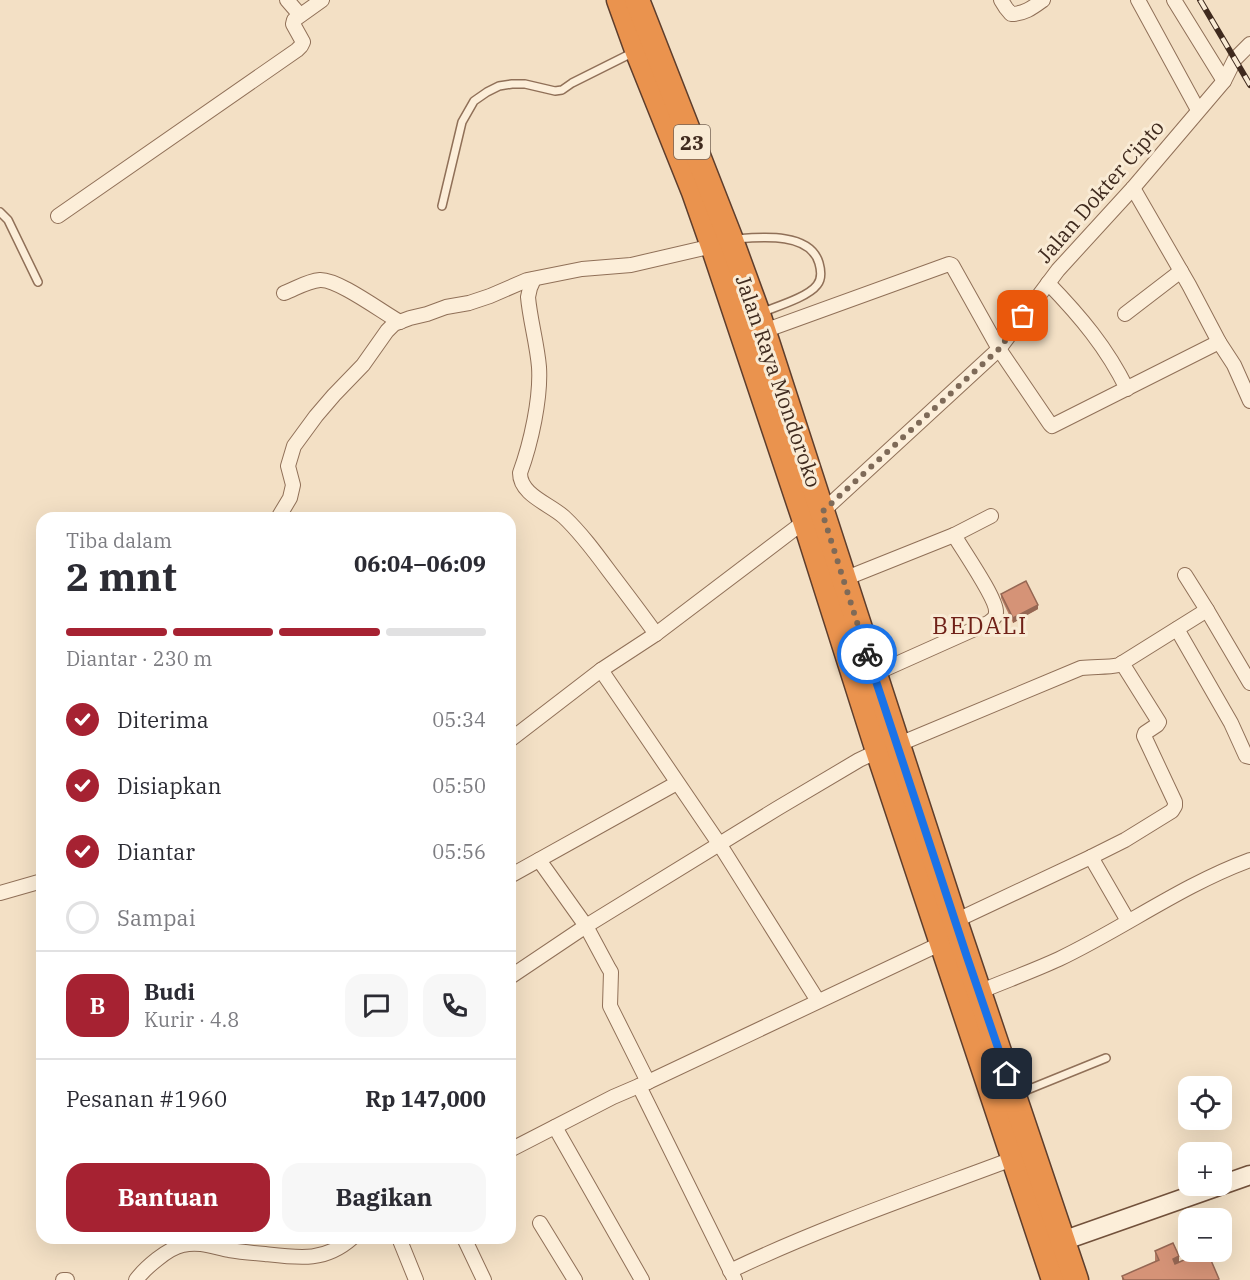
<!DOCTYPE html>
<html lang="id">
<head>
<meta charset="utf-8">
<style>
  body { margin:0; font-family:"IBM Plex Serif",serif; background:#f7f7f7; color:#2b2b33; height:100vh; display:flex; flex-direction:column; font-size:22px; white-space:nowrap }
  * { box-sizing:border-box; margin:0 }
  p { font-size:20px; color:#7c7c81 }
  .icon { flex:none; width:33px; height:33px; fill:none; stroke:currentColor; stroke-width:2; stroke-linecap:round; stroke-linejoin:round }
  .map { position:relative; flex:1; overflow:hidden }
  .details { position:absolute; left:36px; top:512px; width:480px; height:732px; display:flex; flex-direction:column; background:#fff; border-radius:18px; box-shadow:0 6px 24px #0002 }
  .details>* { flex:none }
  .controls { position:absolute; left:1178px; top:1076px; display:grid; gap:12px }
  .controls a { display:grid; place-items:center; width:54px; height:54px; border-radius:12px; background:#fff; box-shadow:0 6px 24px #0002; font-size:30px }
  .pin { position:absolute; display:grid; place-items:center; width:51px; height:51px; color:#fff; margin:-26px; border-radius:12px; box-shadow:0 3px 9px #0006 }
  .courier { position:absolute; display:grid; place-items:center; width:60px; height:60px; margin:-30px; border:4px solid #1a73e8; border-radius:50%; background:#fff; color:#222; box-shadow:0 2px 8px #0007 }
  .headline em { font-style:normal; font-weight:800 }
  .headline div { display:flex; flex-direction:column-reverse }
  .headline { display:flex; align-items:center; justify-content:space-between; height:102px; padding:0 30px }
  h1 { font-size:39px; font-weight:800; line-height:45px }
  .bar { display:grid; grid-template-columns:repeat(4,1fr); gap:9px 6px; align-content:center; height:72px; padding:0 30px }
  .bar i { height:8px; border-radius:4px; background:#e1e1e2 }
  .bar .current { background:#a62232 }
  .bar p { grid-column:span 4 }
  .line { display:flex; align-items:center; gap:15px; padding:0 30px; border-top:2px solid #e1e1e2 }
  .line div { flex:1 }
  .round { display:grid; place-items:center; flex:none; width:63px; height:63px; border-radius:18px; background:#f7f7f7 }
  ol { padding:0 30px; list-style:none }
  li { display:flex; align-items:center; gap:18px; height:66px }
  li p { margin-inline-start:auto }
  li .icon { padding:6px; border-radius:50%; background:#a62232; color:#fff; stroke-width:4 }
  li:last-child { color:#7c7c81 }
  li i { width:33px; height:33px; border:3px solid #e1e1e2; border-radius:50% }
  .button { display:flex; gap:12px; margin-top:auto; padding:12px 30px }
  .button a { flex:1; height:69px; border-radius:18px; background:#a62232; color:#fff; font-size:24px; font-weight:800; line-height:69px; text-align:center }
  .button a+a { background:#f7f7f7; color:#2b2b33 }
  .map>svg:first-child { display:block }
</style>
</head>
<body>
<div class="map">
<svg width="1250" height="1280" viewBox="0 0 1250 1280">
  <rect width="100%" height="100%" fill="#f3e0c5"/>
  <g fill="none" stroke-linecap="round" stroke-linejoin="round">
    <defs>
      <g id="lane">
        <path d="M 442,206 L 462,122 L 474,101 L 487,92 L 499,86 L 512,84 L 525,84 L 555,91 L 562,90 L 572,83 L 634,52"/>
        <path d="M 0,212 L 8,220 L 38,282"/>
        <path d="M 736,239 C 761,237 810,232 819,263 C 821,270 822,279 817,285 C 808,297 778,306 763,312"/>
        <path d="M 1017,1094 L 1106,1058"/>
      </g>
      <g id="street">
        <path d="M 287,0 L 300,15"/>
        <path d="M 1001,0 L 1006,8 L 1011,14 C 1024,14 1032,8 1043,0"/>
        <path d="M 1138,0 L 1198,110"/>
        <path d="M 1174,0 L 1224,81"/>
        <path d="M 1133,188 L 1189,285 L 1219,342 L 1234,365 L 1250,401"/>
        <path d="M 58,216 L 297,50 L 301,46 L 303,42 L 293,24 L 294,20 L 322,0"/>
        <path d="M 534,279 L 530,288 L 528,297 C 530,320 537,343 539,367 C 541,398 531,443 520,473 C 520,495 550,504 564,517 C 581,533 595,552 609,571 C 625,592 641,613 656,634"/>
        <path d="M 1048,283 C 1080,316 1107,348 1127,389"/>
        <path d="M 284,293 C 295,289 307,281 320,280 C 338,279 382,312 400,322"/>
        <path d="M 1125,314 L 1181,271"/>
        <path d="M 764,331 L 949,264 L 952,265 L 999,349 L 1050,424 L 1052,426 L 1219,342"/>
        <path d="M 822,512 L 999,349 L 1058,270 L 1133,188 L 1224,81 L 1235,59 L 1250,44"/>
        <path d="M 278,518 L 290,498 L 293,485 L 288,466 L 294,446 L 316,416 L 334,395 L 363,365 L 387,331 L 394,324 L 410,318 L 427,314 L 446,307 L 469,303 L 490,296 L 527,280 L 582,269 L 631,265 L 717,245"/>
        <path d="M 1185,575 L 1207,610 L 1250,683"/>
        <path d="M 844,579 L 954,535 L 991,516"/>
        <path d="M 1177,629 L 1231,723 L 1246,756 L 1250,757"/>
        <path d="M 601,670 L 720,845 L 818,1001"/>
        <path d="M 874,674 L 988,623 C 992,620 996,618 996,612 C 997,599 962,549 954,535"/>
        <path d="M 510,740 L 601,670 L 656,634 L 805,521"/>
        <path d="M 897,745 L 1081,668 C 1094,666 1106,668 1119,665 L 1207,610"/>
        <path d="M 1091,857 L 1128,921"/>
        <path d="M 539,860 L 586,926 L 608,967 L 611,972 L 610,1006 L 648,1082"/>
        <path d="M 510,876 L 677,783"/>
        <path d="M 0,893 L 42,881"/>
        <path d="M 955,921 L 1091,857 L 1125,840 L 1172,811 L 1175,806 L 1175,802 L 1144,736 L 1145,733 L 1157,725 L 1159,722 L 1122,663"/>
        <path d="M 510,977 L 586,926 L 778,808 L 859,760 L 878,751"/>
        <path d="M 979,992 C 1005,981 1033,971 1059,959 C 1124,928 1182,885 1250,860"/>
        <path d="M 639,1086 L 735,1280"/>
        <path d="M 555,1127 L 642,1280"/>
        <path d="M 510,1150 L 613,1097 L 648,1082 L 942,943"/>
        <path d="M 540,1223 L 575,1280"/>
        <path d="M 399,1238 L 416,1280"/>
        <path d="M 464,1238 L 484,1280"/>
        <path d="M 730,1271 C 822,1227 919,1194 1015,1158"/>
        <path d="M 63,1280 L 67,1280"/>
        <path d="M 136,1280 C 145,1268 168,1248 183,1245 C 199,1241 214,1247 229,1250 C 241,1252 253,1253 265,1254 C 299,1258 325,1262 352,1238"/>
      </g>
      <path id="secondary" d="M 1051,1245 L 1250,1175"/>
      <g id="highway">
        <path d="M 619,0 L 637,50 L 694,192 L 713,246 L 805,521 L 878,751 L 1054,1280"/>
        <path d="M 637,0 L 731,240 L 758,314 L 955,921 L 1076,1280"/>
      </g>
    </defs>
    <use href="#lane" stroke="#907058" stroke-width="10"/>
    <use href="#street" stroke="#907058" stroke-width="16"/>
    <use href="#secondary" stroke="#72513b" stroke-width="21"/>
    <use href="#highway" stroke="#5e3e2d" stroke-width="27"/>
    <use href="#lane" stroke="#fceed9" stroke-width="7"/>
    <use href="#street" stroke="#fceed9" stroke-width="14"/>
    <use href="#secondary" stroke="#fceed9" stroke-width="18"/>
    <use href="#highway" stroke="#ea934e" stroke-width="24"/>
    <defs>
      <path id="rail" d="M 1200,0 L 1250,85"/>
    </defs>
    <use href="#rail" stroke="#3f2a1e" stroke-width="6"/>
    <use href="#rail" stroke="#f9ebd5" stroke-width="4" stroke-dasharray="11" stroke-linecap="butt"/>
  </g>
  <g fill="#b77e66">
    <path d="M 1001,594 L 1038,609 L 1013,623 L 1001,598 Z"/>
    <path d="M 1155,1251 L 1179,1262 L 1219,1280 L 1122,1280 L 1122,1276 L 1155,1262 Z"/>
  </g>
  <g fill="#956753">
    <path d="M 1038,605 L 1038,609 L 1013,623 L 1013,618 Z"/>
    <path d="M 1179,1256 L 1179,1273 L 1173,1259 Z"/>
  </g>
  <g fill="#d59377" stroke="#956753" stroke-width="1.5">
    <path d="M 1026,581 L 1038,605 L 1013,618 L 1001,594 Z"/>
    <path d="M 1173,1243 L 1179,1256 L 1173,1259 L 1175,1264 L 1204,1251 L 1207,1251 L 1219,1279 L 1216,1280 L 1124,1280 L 1122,1276 L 1159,1260 L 1155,1251 Z"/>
  </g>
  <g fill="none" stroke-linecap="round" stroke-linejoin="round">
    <path stroke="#7e6a58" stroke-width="6" stroke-dasharray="0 10.8" d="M 867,654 L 822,512 L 999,349 L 1023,316"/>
    <path stroke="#1a73e8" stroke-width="8" d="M 867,654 L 967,957 L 1007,1074"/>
  </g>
  <g text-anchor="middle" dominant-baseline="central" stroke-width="6" stroke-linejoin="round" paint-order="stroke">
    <rect fill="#f9ebd5" stroke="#776455" stroke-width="1.5" x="674" y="125" width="36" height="34" rx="4.5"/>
    <g font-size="20" font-weight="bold" fill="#3f2a1e">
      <text x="692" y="142">23</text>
    </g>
    <g font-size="21" fill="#3f2a1e" stroke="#f9ebd5">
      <text transform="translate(1100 191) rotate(-49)">Jalan Dokter Cipto</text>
      <text transform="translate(779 381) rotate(71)">Jalan Raya Mondoroko</text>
    </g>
    <g font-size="24" letter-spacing="1.5" fill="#702118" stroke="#f9ebd5">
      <text x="980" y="625">BEDALI</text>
    </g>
  </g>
</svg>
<div class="controls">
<a><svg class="icon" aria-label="locate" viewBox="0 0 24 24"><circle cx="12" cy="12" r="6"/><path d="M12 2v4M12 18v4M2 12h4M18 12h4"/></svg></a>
<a>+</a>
<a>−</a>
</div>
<div class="pin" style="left:1023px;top:316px;background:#ea580c"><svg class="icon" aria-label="bag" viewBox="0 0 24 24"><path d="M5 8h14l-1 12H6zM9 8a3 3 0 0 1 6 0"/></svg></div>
<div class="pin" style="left:1007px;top:1074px;background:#1f2937"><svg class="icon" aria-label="home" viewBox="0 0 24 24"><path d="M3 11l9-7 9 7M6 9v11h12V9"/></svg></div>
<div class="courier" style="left:867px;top:654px"><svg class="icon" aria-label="bike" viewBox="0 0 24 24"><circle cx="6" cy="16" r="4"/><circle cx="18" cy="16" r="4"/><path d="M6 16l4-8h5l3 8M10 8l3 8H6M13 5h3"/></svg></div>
<section class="details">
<div class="headline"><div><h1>2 mnt</h1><p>Tiba dalam</p></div><em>06:04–06:09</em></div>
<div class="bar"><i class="current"></i><i class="current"></i><i class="current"></i><i></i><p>Diantar · 230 m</p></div>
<ol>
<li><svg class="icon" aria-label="check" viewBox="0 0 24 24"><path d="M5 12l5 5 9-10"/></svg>Diterima<p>05:34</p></li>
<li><svg class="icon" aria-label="check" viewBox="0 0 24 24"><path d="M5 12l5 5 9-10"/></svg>Disiapkan<p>05:50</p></li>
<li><svg class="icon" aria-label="check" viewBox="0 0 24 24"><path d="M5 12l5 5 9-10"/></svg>Diantar<p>05:56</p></li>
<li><i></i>Sampai</li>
</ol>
<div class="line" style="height:108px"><b class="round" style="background:#a62232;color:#fff">B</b><div><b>Budi</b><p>Kurir · 4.8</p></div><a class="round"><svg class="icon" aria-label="chat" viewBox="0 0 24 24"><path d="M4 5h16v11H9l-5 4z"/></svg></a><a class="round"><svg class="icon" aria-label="phone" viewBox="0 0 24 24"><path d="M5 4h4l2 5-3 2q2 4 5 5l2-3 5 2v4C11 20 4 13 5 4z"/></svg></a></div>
<div class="line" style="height:78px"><div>Pesanan #1960</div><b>Rp 147,000</b></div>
<div class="button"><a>Bantuan</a><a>Bagikan</a></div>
</section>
</div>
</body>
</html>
